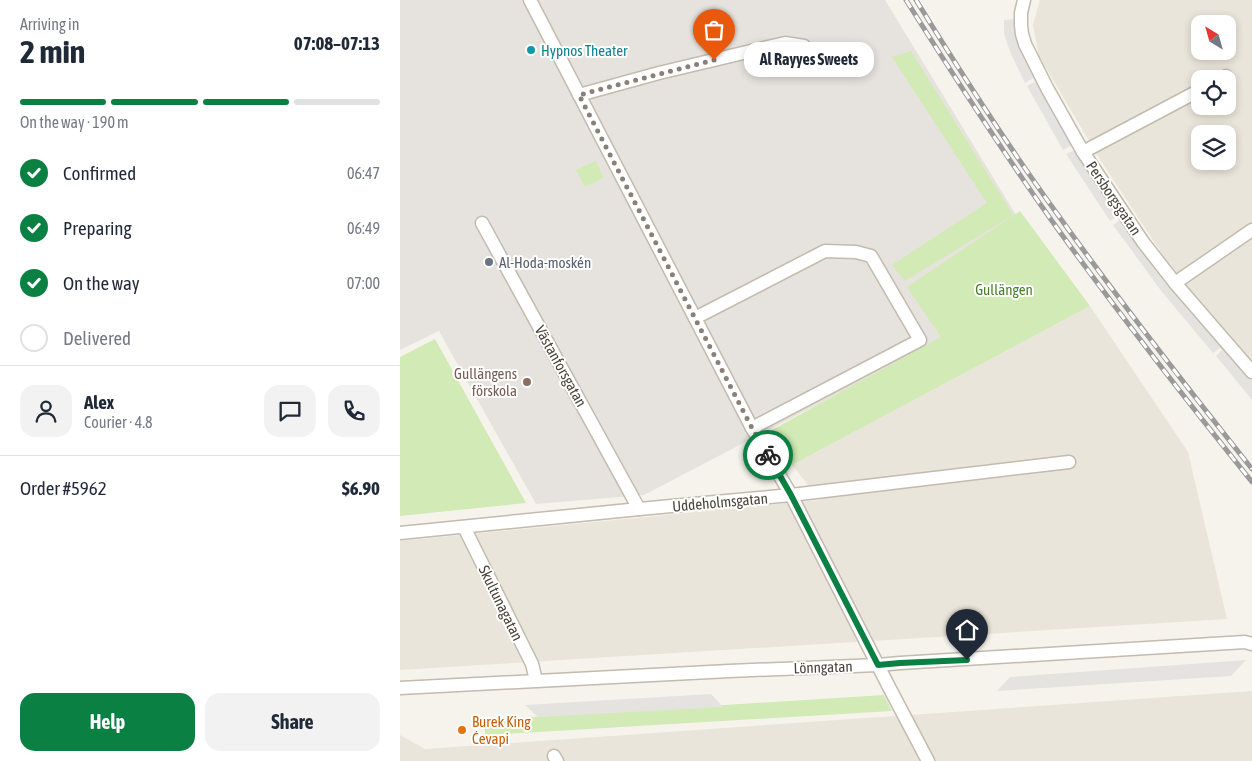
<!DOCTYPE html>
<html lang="en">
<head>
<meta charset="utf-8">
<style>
  body { margin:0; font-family:"Asap Condensed",sans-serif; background:#f2f2f3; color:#1f2937; height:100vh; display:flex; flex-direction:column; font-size:19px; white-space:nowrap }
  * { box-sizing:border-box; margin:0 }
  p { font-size:16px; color:#747a83 }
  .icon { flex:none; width:28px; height:28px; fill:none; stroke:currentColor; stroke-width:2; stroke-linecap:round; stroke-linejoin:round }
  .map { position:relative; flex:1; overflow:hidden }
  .panel { display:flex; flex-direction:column; background:#fff; width:400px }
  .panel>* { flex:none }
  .needle { width:32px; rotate:323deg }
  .controls { position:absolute; left:791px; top:15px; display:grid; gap:10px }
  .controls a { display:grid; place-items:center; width:45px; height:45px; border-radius:10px; background:#fff; box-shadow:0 2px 8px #0003; font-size:25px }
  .pin { position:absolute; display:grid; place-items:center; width:42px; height:42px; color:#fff; margin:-51px -21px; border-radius:50% 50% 50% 0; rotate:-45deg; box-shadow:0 0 5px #0007 }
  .pin .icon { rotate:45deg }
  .courier { position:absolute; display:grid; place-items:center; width:50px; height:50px; margin:-25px; border:4px solid #0b8043; border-radius:50%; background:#fff; color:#222; box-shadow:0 1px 6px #0007 }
  .bubble { position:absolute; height:35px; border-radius:15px; background:#fff; box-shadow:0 2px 8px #0003; font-size:16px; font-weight:700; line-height:35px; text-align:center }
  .overview em { font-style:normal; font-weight:700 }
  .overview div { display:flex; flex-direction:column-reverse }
  .overview { display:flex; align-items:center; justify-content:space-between; height:85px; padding:0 20px }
  h1 { font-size:32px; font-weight:700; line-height:38px }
  .bar { display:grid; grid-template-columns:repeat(4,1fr); gap:8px 5px; align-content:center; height:60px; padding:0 20px }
  .bar i { height:6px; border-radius:4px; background:#e0e1e3 }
  .bar .on { background:#0b8043 }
  .bar p { grid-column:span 4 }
  .line { display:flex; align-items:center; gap:12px; padding:0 20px; border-top:1px solid #e0e1e3 }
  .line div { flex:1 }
  .round { display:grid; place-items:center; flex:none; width:52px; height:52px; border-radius:15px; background:#f2f2f3 }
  ol { padding:0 20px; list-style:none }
  li { display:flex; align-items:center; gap:15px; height:55px }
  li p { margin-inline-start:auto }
  li .icon { padding:5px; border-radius:50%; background:#0b8043; color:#fff; stroke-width:4 }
  li:last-child { color:#747a83 }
  li i { width:28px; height:28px; border:2px solid #e0e1e3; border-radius:50% }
  .cta { display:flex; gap:10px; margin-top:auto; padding:10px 20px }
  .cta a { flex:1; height:58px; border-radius:15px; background:#0b8043; color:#fff; font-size:20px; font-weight:700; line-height:58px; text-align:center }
  .cta a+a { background:#f2f2f3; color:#1f2937 }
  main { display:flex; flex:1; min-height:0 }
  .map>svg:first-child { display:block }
</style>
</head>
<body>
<main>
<section class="panel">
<div class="overview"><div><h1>2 min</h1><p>Arriving in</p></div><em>07:08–07:13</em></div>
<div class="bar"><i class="on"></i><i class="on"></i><i class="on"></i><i></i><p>On the way · 190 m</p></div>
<ol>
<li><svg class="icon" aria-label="check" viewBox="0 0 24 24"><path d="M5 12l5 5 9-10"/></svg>Confirmed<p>06:47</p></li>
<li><svg class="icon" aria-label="check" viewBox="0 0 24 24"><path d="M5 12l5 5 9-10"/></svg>Preparing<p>06:49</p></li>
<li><svg class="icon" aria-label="check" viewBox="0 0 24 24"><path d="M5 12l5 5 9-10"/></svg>On the way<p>07:00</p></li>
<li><i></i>Delivered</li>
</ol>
<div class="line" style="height:90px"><a class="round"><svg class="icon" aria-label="person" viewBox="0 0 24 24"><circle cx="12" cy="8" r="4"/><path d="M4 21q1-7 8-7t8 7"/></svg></a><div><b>Alex</b><p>Courier · 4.8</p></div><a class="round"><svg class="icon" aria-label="chat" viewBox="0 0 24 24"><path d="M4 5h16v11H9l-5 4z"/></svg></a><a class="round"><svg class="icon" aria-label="phone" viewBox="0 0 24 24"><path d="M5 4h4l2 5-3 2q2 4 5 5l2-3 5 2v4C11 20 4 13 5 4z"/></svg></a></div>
<div class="line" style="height:65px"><div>Order #5962</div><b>$6.90</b></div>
<div class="cta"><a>Help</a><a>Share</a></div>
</section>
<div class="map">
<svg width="852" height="761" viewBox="0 0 852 761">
  <rect width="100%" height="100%" fill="#f6f3ec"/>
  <g fill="#eae5da" fill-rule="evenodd">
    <path d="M 640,0 L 852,0 L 852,361 L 770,266 L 701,161 L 639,56 L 633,25 ZM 800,24 L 828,24 L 828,51 L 800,51 ZM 800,79 L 828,79 L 828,106 L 800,106 ZM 800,134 L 828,134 L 828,161 L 800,161 Z"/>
    <path d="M 690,306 L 788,452 L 827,619 L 0,670 L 0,541 L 420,500 L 392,465 Z"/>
    <path d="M 852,691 L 852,761 L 0,761 L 0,735 L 25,749 Z"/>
  </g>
  <path fill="#e6e2dd" d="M 0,0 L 485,0 L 616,215 L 541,340 L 244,495 L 136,504 L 39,331 L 0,350 Z"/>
  <g fill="#d2eab5">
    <path d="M 511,51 L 613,215 L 505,281 L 492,265 L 587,203 L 492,57 Z"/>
    <path d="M 196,161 L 204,178 L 185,187 L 176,170 Z"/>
    <path d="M 620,211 L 690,306 L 392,465 L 370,431 L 541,337 L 507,287 Z"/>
    <path d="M 35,339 L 126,503 L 0,516 L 0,357 Z"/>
    <path d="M 484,695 L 492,711 L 85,735 L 85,720 Z"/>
  </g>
  <g fill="#e5e3e0">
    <path d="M 617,19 L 617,31 L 766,278 L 852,381 L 852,400 L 816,356 L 822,350 L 820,348 L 813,353 L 762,292 L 713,225 L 720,220 L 717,216 L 710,221 L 666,154 L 675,150 L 672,145 L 663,150 L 627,86 L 635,82 L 633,78 L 625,83 L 611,54 L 607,43 L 604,34 L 604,20 Z"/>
    <path d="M 846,660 L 831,676 L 597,691 L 610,677 Z"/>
    <path d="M 311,694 L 323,707 L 138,717 L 125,705 Z"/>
  </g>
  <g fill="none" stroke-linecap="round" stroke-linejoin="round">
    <defs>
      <g id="minor">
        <path d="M 130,0 L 352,428 L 391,495 L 489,687 L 528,761"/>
        <path d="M 624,0 L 621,13 L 621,25 L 622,34 L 625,44 L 647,88 L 683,152 L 743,242 L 775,283 L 852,372"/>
        <path d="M 821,79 L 826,76"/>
        <path d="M 179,95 L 259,73 L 385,43 L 404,46"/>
        <path d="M 683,152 L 800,90"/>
        <path d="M 82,223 L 239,509"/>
        <path d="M 775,283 L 852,230"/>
        <path d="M 295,318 L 425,251 L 456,252 L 471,256 L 520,340 L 352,428"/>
        <path d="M 64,527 L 132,664 L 136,680"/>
        <path d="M 0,533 L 239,509 L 391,495 L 669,462"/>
        <path d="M 0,688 L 329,671 L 478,665 L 500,663 L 845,642 L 852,644"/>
        <path d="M 154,756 L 157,761"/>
      </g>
    </defs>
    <use href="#minor" stroke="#c2bbae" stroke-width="15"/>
    <use href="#minor" stroke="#fff" stroke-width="12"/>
    <defs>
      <g id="rail">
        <path d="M 506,0 C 553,75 601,149 652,221 C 716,310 783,396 852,482"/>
        <path d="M 516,0 C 561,73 608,146 658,215 C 720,302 786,386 852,469"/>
      </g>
    </defs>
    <use href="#rail" stroke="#9a9a9a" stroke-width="5"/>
    <use href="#rail" stroke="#fff" stroke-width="3" stroke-dasharray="9" stroke-linecap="butt"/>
  </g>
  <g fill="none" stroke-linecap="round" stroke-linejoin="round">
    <path stroke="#878178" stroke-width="5" stroke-dasharray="0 9" d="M 314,60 L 179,95 L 352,428 L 368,455"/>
    <path stroke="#0b8043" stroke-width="6" d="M 368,455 L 391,495 L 478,665 L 500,663 L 567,660"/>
  </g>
  <circle fill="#0f9aa8" stroke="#fff" stroke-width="2" cx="131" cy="50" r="5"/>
  <circle fill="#6b7280" stroke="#fff" stroke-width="2" cx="89" cy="262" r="5"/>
  <circle fill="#8d6e63" stroke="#fff" stroke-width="2" cx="127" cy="382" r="5"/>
  <circle fill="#e8710a" stroke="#fff" stroke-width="2" cx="62" cy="730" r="5"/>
  <g text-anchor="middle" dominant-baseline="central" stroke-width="4" stroke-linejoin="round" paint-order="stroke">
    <g font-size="15" fill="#0d838f" stroke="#fff" text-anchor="start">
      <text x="141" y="50">Hypnos Theater</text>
    </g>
    <g font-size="15" fill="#4b4439" stroke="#fff">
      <text transform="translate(714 198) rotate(56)">Persborgsgatan</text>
      <text transform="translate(161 366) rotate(61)">Västanforsgatan</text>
      <text transform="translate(320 502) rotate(-5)">Uddeholmsgatan</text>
      <text transform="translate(101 603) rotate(64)">Skultunagatan</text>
      <text transform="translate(423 667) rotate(-2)">Lönngatan</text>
    </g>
    <g font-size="15" fill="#5b616d" stroke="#fff" text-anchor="start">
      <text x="99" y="262">Al-Hoda-moskén</text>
    </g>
    <g font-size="15" fill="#4a7f2a" stroke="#fff">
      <text x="604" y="289">Gullängen</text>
    </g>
    <g font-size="15" fill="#785e54" stroke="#fff" text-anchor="end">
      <text x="117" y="373">Gullängens<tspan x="117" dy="17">förskola</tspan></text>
    </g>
    <g font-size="15" fill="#c56008" stroke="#fff" text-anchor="start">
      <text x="72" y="721">Burek King<tspan x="72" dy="17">Ćevapi</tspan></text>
    </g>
  </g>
</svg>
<div class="controls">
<a><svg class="needle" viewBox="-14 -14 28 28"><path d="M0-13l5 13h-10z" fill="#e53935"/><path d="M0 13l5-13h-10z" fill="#747a83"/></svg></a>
<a><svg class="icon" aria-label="locate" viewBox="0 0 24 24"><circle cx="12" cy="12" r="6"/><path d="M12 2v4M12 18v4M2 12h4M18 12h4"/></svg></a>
<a><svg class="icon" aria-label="layers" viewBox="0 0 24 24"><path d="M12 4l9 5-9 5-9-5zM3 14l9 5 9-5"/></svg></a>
</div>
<div class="pin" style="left:314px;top:60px;background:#ea580c"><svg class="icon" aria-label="bag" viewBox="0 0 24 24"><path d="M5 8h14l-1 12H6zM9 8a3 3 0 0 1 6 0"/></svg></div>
<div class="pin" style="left:567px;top:660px;background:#1f2937"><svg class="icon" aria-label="home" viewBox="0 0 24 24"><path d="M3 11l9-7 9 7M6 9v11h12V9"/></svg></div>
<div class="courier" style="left:368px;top:455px"><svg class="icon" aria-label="bike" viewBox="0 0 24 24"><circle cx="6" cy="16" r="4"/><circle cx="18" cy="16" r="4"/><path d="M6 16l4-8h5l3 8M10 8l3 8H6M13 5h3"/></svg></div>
<div class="bubble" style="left:344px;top:42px;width:130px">Al Rayyes Sweets</div>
</div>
</main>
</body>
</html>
